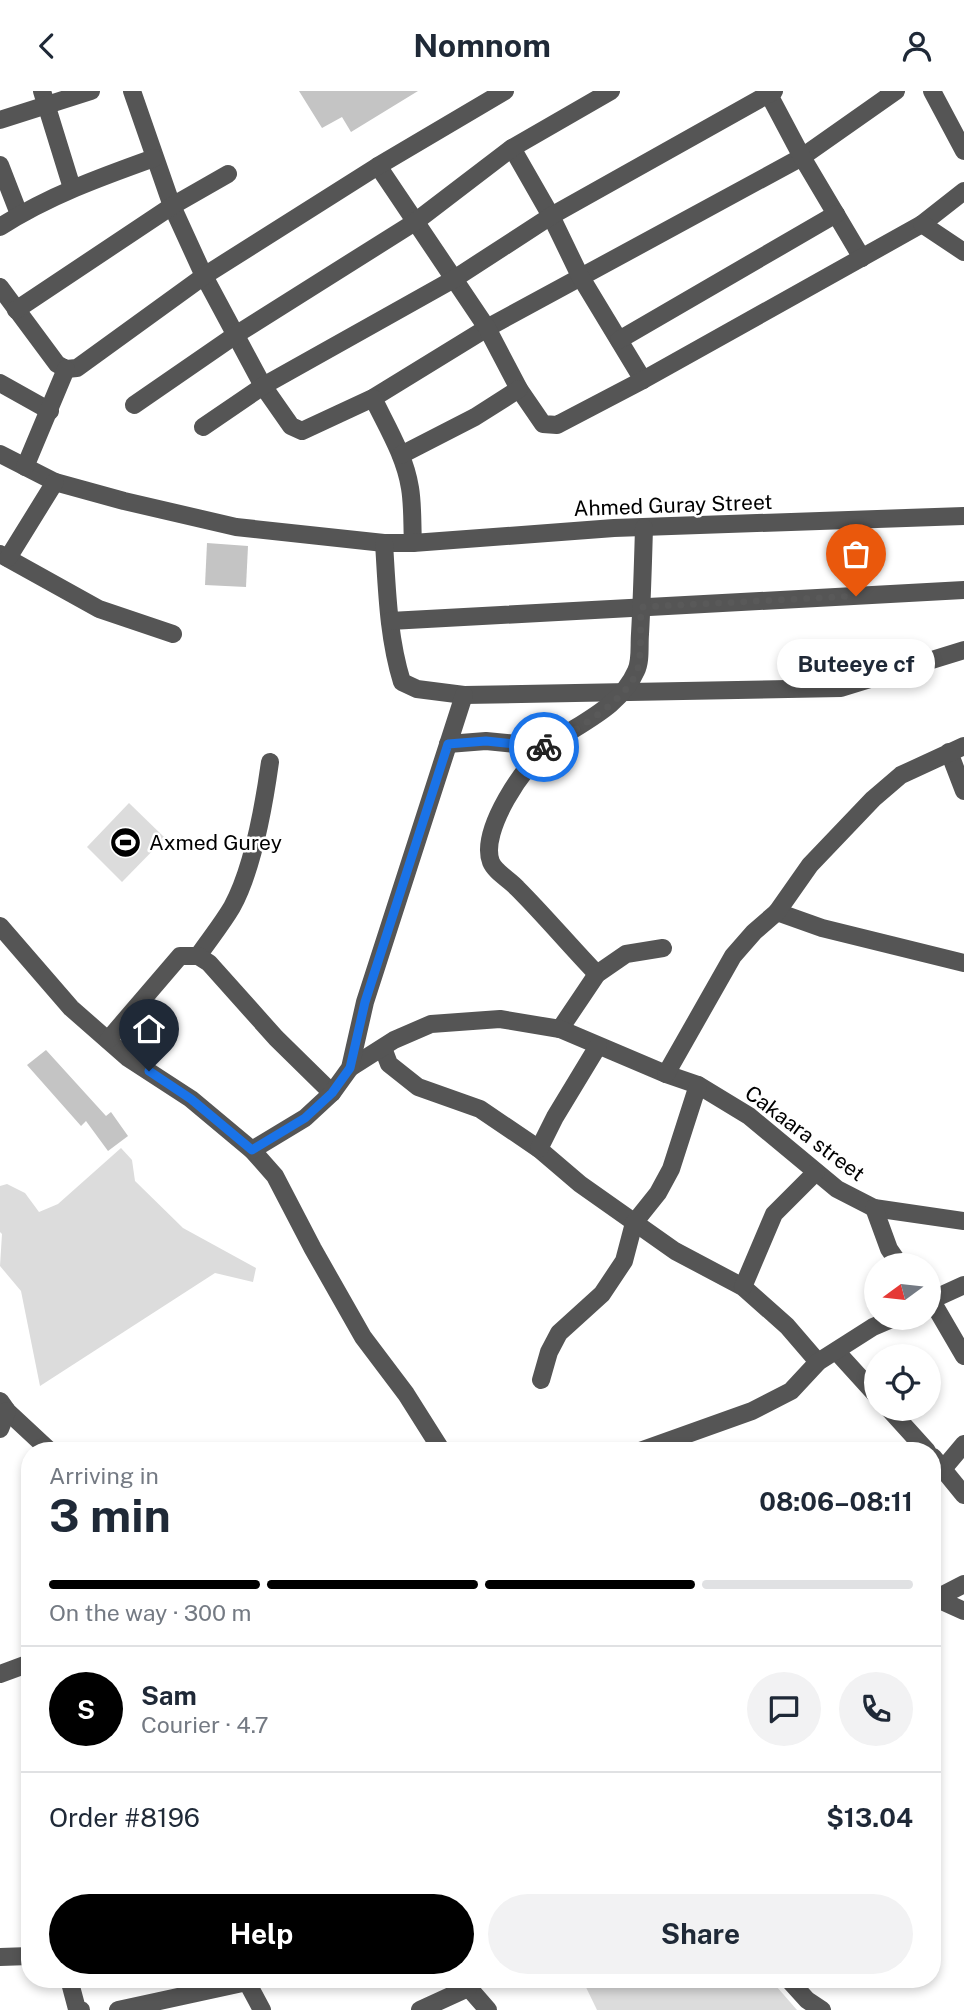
<!DOCTYPE html>
<html lang="en">
<head>
<meta charset="utf-8">
<style>
  body { margin:0; font-family:"Public Sans",sans-serif; background:#f2f2f3; color:#1f2937; height:100vh; display:flex; flex-direction:column; font-size:26px; white-space:nowrap }
  * { box-sizing:border-box; margin:0 }
  p { font-size:23px; color:#747a83 }
  .icon { flex:none; width:38px; height:38px; fill:none; stroke:currentColor; stroke-width:2; stroke-linecap:round; stroke-linejoin:round }
  .map { position:relative; flex:1; overflow:hidden }
  .side { position:absolute; left:21px; top:1351px; width:920px; height:546px; display:flex; flex-direction:column; background:#fff; border-radius:28px; box-shadow:0 4px 10px #0003 }
  .side>* { flex:none }
  .needle { width:46px; rotate:255deg }
  .tools { position:absolute; left:864px; top:1162px; display:grid; gap:14px }
  .tools a { display:grid; place-items:center; width:77px; height:77px; border-radius:50%; background:#fff; box-shadow:0 4px 10px #0003; font-size:35px }
  .pin { position:absolute; display:grid; place-items:center; width:60px; height:60px; color:#fff; margin:-72px -30px; border-radius:50% 50% 50% 0; rotate:-45deg; box-shadow:0 0 7px #0007 }
  .pin .icon { rotate:45deg }
  .courier { position:absolute; display:grid; place-items:center; width:70px; height:70px; margin:-35px; border:5px solid #1a73e8; border-radius:50%; background:#fff; color:#222; box-shadow:0 2px 9px #0007 }
  .bubble { position:absolute; height:49px; border-radius:24px; background:#fff; box-shadow:0 4px 10px #0003; font-size:23px; font-weight:700; line-height:49px; text-align:center }
  .headline em { font-style:normal; font-weight:700 }
  .headline div { display:flex; flex-direction:column-reverse }
  .headline { display:flex; align-items:center; justify-content:space-between; height:119px; padding:0 28px }
  h1 { font-size:46px; font-weight:700; line-height:52px }
  .bar { display:grid; grid-template-columns:repeat(4,1fr); gap:10px 7px; align-content:center; height:84px; padding:0 28px }
  .bar i { height:9px; border-radius:5px; background:#e0e1e3 }
  .bar .on { background:#000 }
  .bar p { grid-column:span 4 }
  .line { display:flex; align-items:center; gap:18px; padding:0 28px; border-top:2px solid #e0e1e3 }
  .line div { flex:1 }
  .round { display:grid; place-items:center; flex:none; width:74px; height:74px; border-radius:37px; background:#f2f2f3 }
  .action { display:flex; gap:14px; margin-top:auto; padding:14px 28px }
  .action a { flex:1; height:80px; border-radius:42px; background:#000; color:#fff; font-size:28px; font-weight:700; line-height:80px; text-align:center }
  .action a+a { background:#f2f2f3; color:#1f2937 }
  header { display:flex; justify-content:space-between; align-items:center; height:91px; padding:0 28px; background:#fff; font-size:32px; font-weight:700 }
  .map>svg:first-child { display:block }
</style>
</head>
<body>
<header><svg class="icon" aria-label="back" viewBox="0 0 24 24"><path d="M15 5l-7 7 7 7"/></svg>Nomnom<svg class="icon" aria-label="person" viewBox="0 0 24 24"><circle cx="12" cy="8" r="4"/><path d="M4 21q1-7 8-7t8 7"/></svg></header>
<div class="map">
<svg width="964" height="1919" viewBox="0 0 964 1919">
  <rect width="100%" height="100%" fill="#fff"/>
  <g fill="#dcdcdc">
    <path d="M 129,712 L 165,747 L 122,791 L 87,756 Z"/>
    <path d="M 121,1057 L 132,1069 L 135,1090 L 183,1137 L 256,1177 L 253,1191 L 215,1182 L 40,1295 L 21,1200 L 0,1175 L 2,1143 L 0,1141 L 0,1095 L 7,1093 L 25,1102 L 39,1121 L 58,1113 Z"/>
    <path d="M 582,1888 L 770,1888 L 797,1919 L 597,1919 Z"/>
  </g>
  <g fill="#c4c4c4">
    <path d="M 299,0 L 418,0 L 351,41 L 342,26 L 322,37 Z"/>
    <path d="M 207,452 L 248,455 L 246,496 L 205,494 Z"/>
    <path d="M 46,959 L 106,1025 L 111,1021 L 128,1045 L 108,1060 L 86,1030 L 81,1035 L 27,974 Z"/>
  </g>
  <g fill="none" stroke-linecap="round" stroke-linejoin="round">
    <g stroke="#555" stroke-width="18">
      <path d="M 42,0 L 72,97"/>
      <path d="M 132,0 L 172,115 L 204,185 L 263,295 L 291,335 L 302,340 L 373,307 L 487,237 L 802,66 L 896,0"/>
      <path d="M 767,0 L 802,66 L 862,167"/>
      <path d="M 932,0 L 964,60"/>
      <path d="M 0,29 L 91,0"/>
      <path d="M 512,57 L 551,125 L 580,185 L 643,289"/>
      <path d="M 0,74 L 19,123"/>
      <path d="M 378,75 L 487,237 L 519,298 L 543,333 L 557,334 L 643,289 L 922,133 L 964,100"/>
      <path d="M 922,133 L 964,161"/>
      <path d="M 0,136 C 48,105 101,86 154,67"/>
      <path d="M 0,196 L 57,273 L 66,278 L 77,277 L 204,185 L 378,75 L 505,0"/>
      <path d="M 16,219 L 172,115 L 228,83"/>
      <path d="M 619,249 L 836,123"/>
      <path d="M 0,292 L 50,320"/>
      <path d="M 373,307 C 387,336 405,365 410,397 C 413,415 412,434 413,452"/>
      <path d="M 134,314 L 237,243 L 415,131 L 512,57 L 611,0"/>
      <path d="M 203,336 L 263,295 L 454,188 L 551,125 L 774,0"/>
      <path d="M 0,363 L 55,391 L 124,410 L 236,436 L 384,452 L 413,452 L 614,437 L 964,425"/>
      <path d="M 401,364 L 475,326 L 519,298"/>
      <path d="M 25,376 L 66,278"/>
      <path d="M 384,452 C 387,498 388,546 402,591 L 417,598 L 464,604 L 841,597 L 964,559"/>
      <path d="M 0,463 L 99,518 L 173,543"/>
      <path d="M 8,467 L 55,391"/>
      <path d="M 390,530 L 964,499"/>
      <path d="M 448,653 L 486,650 L 547,656"/>
      <path d="M 949,661 L 964,700"/>
      <path d="M 777,821 L 822,837 L 964,872"/>
      <path d="M 0,835 L 71,917 L 128,967 L 191,1008 L 252,1059 L 275,1085 L 313,1158 L 363,1246 L 406,1303 L 442,1360"/>
      <path d="M 198,865 C 209,849 222,833 232,816 C 253,778 264,714 270,671"/>
      <path d="M 597,883 C 570,855 545,825 517,797 C 510,789 495,781 491,771 C 479,740 525,673 548,655 C 579,632 620,617 636,580 C 641,570 639,555 640,543 C 642,508 643,472 644,437"/>
      <path d="M 560,938 L 597,883 L 626,863 L 663,857"/>
      <path d="M 108,949 L 180,865 L 198,865 L 209,872 L 276,947 L 332,1002"/>
      <path d="M 383,957 L 389,973 L 418,996 L 480,1018 L 539,1058 L 580,1093 L 675,1160 L 743,1196 L 787,1235 L 818,1271"/>
      <path d="M 350,977 L 394,949 L 431,933 L 500,928 L 560,938 L 666,983 L 698,994 L 749,1025 L 837,1098 L 874,1117 L 964,1130"/>
      <path d="M 666,983 L 733,865 L 754,841 L 777,821 L 810,774 L 873,708 L 901,684 L 964,655"/>
      <path d="M 539,1058 L 555,1026 L 598,955"/>
      <path d="M 252,1059 L 305,1027 L 332,1002 L 350,977 L 365,911 L 464,604"/>
      <path d="M 874,1117 L 889,1158 L 900,1174"/>
      <path d="M 743,1196 L 774,1123 L 816,1081"/>
      <path d="M 929,1205 L 964,1265"/>
      <path d="M 929,1210 L 964,1194"/>
      <path d="M 837,1261 L 877,1305"/>
      <path d="M 541,1289 L 549,1261 L 559,1242 L 602,1203 L 624,1170 L 634,1132 L 658,1102 L 671,1078 L 698,994"/>
      <path d="M 0,1310 L 7,1320 L 50,1360"/>
      <path d="M 889,1318 L 927,1360"/>
      <path d="M 0,1338 L 7,1320"/>
      <path d="M 640,1360 L 752,1320 L 791,1300 L 818,1271 L 873,1236 L 894,1227"/>
      <path d="M 933,1366 L 964,1404"/>
      <path d="M 943,1378 L 964,1353"/>
      <path d="M 933,1506 L 964,1520"/>
      <path d="M 933,1509 L 964,1493"/>
      <path d="M 0,1583 L 30,1572"/>
      <path d="M 0,1866 L 30,1865"/>
      <path d="M 69,1888 L 77,1918 L 81,1919"/>
      <path d="M 461,1888 L 488,1919"/>
      <path d="M 788,1888 L 807,1909 L 822,1919"/>
      <path d="M 118,1919 L 247,1891 L 262,1919"/>
      <path d="M 420,1919 L 468,1897"/>
    </g>
  </g>
  <g fill="none" stroke-linecap="round" stroke-linejoin="round">
    <path stroke="#595959" stroke-width="7" stroke-dasharray="0 12.6" d="M 544,656 L 547,656 C 575,639 629,609 638,577 C 642,561 640,534 641,516 L 856,505"/>
    <path stroke="#1a73e8" stroke-width="9" d="M 149,980 L 191,1008 L 252,1059 L 305,1027 L 332,1002 L 350,977 L 365,911 L 448,653 L 486,650 L 544,656"/>
  </g>
  <defs>
    <symbol id="stadium-disc" viewBox="-11 -11 22 22"><circle r="9.5" fill="#000" stroke="#fff"/><path d="M0-5a6.5 5 0 1 0 0 10a6.5 5 0 1 0 0-10ZM-3.5-1.8h7v3.6h-7Z" fill="#fff"/></symbol>
  </defs>
  <g fill-rule="evenodd">
    <use href="#stadium-disc" x="108" y="734" width="35" height="35"/>
  </g>
  <g text-anchor="middle" dominant-baseline="central" stroke-width="5" stroke-linejoin="round" paint-order="stroke">
    <g font-size="21" fill="#000" stroke="#fff">
      <text transform="translate(673 414) rotate(-2)">Ahmed Guray Street</text>
      <text transform="translate(805 1042) rotate(37)">Cakaara street</text>
    </g>
    <g font-size="21" fill="#000" stroke="#fff" text-anchor="start">
      <text x="149" y="751">Axmed Gurey</text>
    </g>
  </g>
</svg>
<div class="tools">
<a><svg class="needle" viewBox="-14 -14 28 28"><path d="M0-13l5 13h-10z" fill="#e53935"/><path d="M0 13l5-13h-10z" fill="#747a83"/></svg></a>
<a><svg class="icon" aria-label="locate" viewBox="0 0 24 24"><circle cx="12" cy="12" r="6"/><path d="M12 2v4M12 18v4M2 12h4M18 12h4"/></svg></a>
</div>
<div class="pin" style="left:856px;top:505px;background:#ea580c"><svg class="icon" aria-label="bag" viewBox="0 0 24 24"><path d="M5 8h14l-1 12H6zM9 8a3 3 0 0 1 6 0"/></svg></div>
<div class="pin" style="left:149px;top:980px;background:#1f2937"><svg class="icon" aria-label="home" viewBox="0 0 24 24"><path d="M3 11l9-7 9 7M6 9v11h12V9"/></svg></div>
<div class="courier" style="left:544px;top:656px"><svg class="icon" aria-label="bike" viewBox="0 0 24 24"><circle cx="6" cy="16" r="4"/><circle cx="18" cy="16" r="4"/><path d="M6 16l4-8h5l3 8M10 8l3 8H6M13 5h3"/></svg></div>
<div class="bubble" style="left:777px;top:548px;width:158px">Buteeye cf</div>
<section class="side">
<div class="headline"><div><h1>3 min</h1><p>Arriving in</p></div><em>08:06–08:11</em></div>
<div class="bar"><i class="on"></i><i class="on"></i><i class="on"></i><i></i><p>On the way · 300 m</p></div>
<div class="line" style="height:126px"><b class="round" style="background:#000;color:#fff">S</b><div><b>Sam</b><p>Courier · 4.7</p></div><a class="round"><svg class="icon" aria-label="chat" viewBox="0 0 24 24"><path d="M4 5h16v11H9l-5 4z"/></svg></a><a class="round"><svg class="icon" aria-label="phone" viewBox="0 0 24 24"><path d="M5 4h4l2 5-3 2q2 4 5 5l2-3 5 2v4C11 20 4 13 5 4z"/></svg></a></div>
<div class="line" style="height:91px"><div>Order #8196</div><b>$13.04</b></div>
<div class="action"><a>Help</a><a>Share</a></div>
</section>
</div>
</body>
</html>
